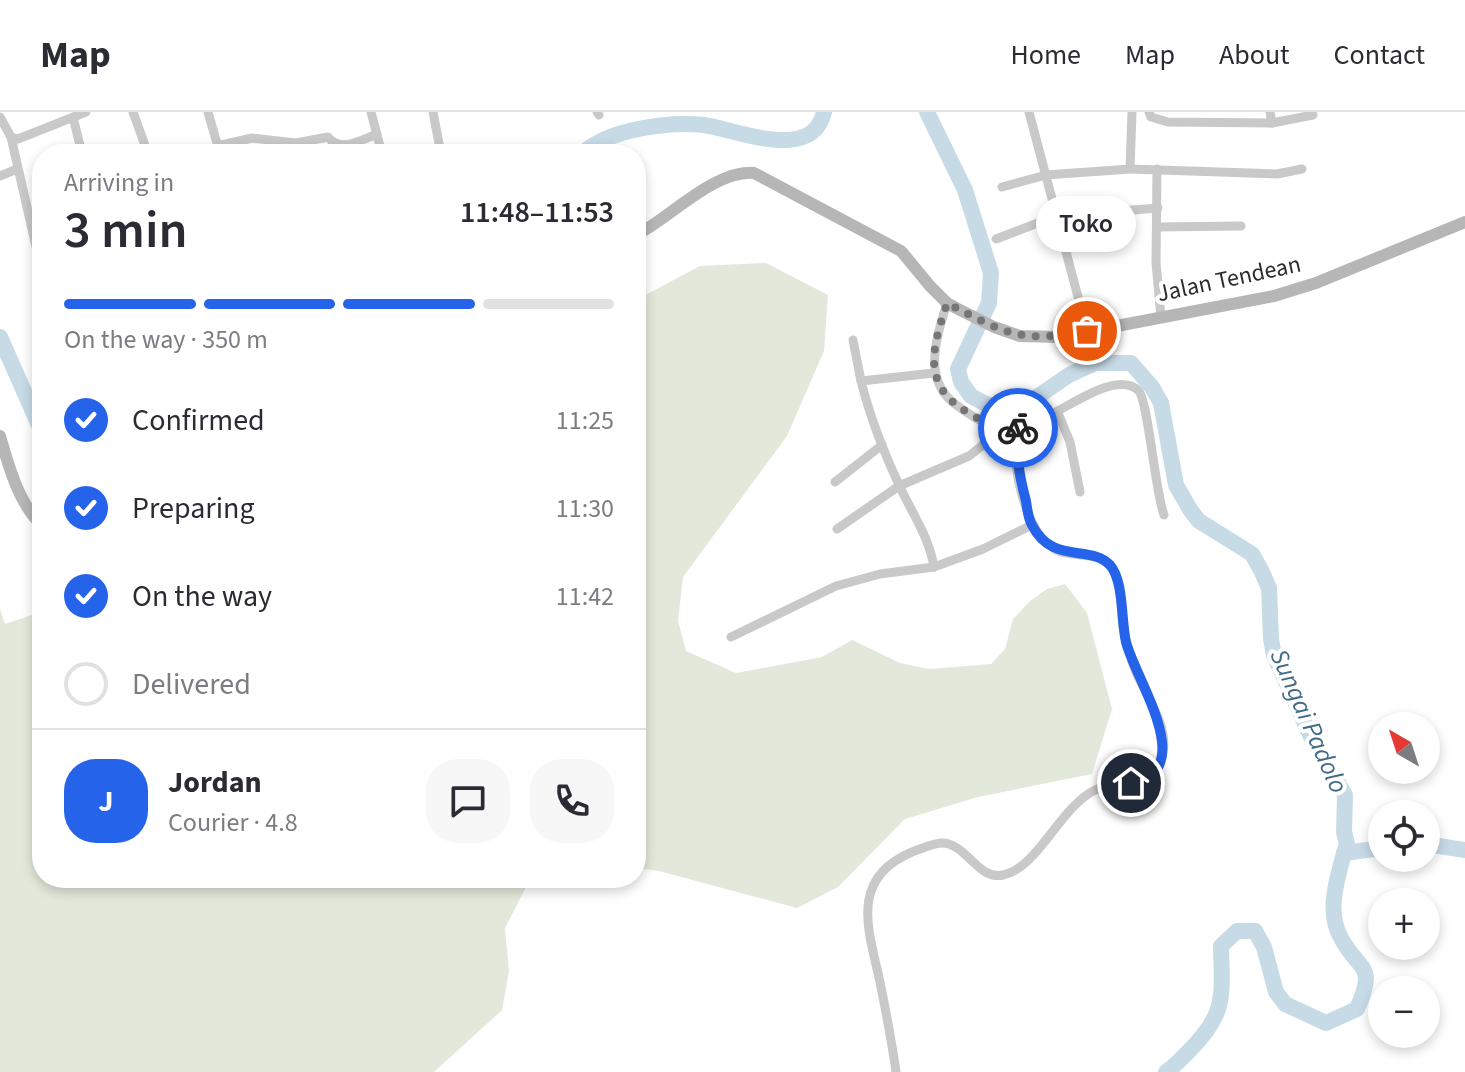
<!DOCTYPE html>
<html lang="en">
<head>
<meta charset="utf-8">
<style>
  body { margin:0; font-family:"Source Sans 3",sans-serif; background:#f7f7f7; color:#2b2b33; height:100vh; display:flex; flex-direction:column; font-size:30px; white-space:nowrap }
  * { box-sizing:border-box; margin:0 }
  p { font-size:26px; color:#7c7c81 }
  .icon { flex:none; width:44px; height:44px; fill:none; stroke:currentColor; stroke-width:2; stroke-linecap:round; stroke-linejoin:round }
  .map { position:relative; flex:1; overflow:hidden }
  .side { position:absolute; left:32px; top:32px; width:614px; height:744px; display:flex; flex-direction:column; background:#fff; border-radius:32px; box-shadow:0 4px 12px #0003 }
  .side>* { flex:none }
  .needle { width:52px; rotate:321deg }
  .fabs { position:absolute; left:1368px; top:600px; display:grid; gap:16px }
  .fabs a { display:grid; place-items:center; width:72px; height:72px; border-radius:50%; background:#fff; box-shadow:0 4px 12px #0003; font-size:40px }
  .pin { position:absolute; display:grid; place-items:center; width:68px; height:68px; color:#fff; margin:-34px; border:4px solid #fff; border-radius:50%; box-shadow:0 2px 8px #0007 }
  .courier { position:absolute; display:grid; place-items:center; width:80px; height:80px; margin:-40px; border:6px solid #2563eb; border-radius:50%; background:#fff; color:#222; box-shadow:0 2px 10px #0007 }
  .bubble { position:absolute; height:56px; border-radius:28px; background:#fff; box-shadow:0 4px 12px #0003; font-size:26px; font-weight:600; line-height:56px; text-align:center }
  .summary em { font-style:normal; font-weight:600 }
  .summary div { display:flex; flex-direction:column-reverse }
  .summary { display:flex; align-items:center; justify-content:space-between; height:136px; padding:0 32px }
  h1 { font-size:52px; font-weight:600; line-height:60px }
  .bar { display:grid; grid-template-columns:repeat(4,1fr); gap:12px 8px; align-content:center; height:96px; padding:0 32px }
  .bar i { height:10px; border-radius:6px; background:#e1e1e2 }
  .bar .on { background:#2563eb }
  .bar p { grid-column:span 4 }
  .line { display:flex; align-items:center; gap:20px; padding:0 32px; border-top:2px solid #e1e1e2 }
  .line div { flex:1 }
  .round { display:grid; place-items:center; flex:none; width:84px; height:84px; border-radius:32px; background:#f7f7f7 }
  ol { padding:0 32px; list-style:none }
  li { display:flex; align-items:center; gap:24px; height:88px }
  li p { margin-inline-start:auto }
  li .icon { padding:8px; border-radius:50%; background:#2563eb; color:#fff; stroke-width:4 }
  li:last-child { color:#7c7c81 }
  li i { width:44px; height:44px; border:4px solid #e1e1e2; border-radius:50% }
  header { display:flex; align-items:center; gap:48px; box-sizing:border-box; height:112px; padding:0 40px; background:#fff; border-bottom:2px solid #e1e1e2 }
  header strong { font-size:38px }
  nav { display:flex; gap:44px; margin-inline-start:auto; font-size:28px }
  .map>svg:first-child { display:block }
</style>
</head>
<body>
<header>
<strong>Map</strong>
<nav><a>Home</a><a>Map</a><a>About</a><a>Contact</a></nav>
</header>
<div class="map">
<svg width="1465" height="960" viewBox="0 0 1465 960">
  <rect width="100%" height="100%" fill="#fff"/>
  <g fill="#e2e9da">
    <path d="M 766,151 L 828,183 L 824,239 L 787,324 L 683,465 L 678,509 L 686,539 L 736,561 L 822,545 L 852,528 L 900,551 L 929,557 L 991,552 L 1005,537 L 1013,507 L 1030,489 L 1047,477 L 1065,472 L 1087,501 L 1112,597 L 1092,662 L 978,685 L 905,707 L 838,775 L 797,796 L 659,759 L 636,756 L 636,188 L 700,154 Z"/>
    <path d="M 42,490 L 42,766 L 549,766 L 527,773 L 505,816 L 509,859 L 502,898 L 434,960 L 0,960 L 0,497 L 5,512 L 32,503 Z"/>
  </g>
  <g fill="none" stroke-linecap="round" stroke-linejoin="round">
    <g stroke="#c7dbe7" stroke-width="16">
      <path d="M 927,0 L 965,78 L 991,161 L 989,191 L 958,257 L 961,270 L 971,284 L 988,293 L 1008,294 L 1031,289 L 1069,263 L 1095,251 L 1131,251 L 1152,275 L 1161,291 L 1176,373 L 1191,399 L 1199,409 L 1252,442 L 1261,458 L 1269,476 L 1271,527 L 1274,543 L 1312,627 L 1345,683 L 1344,720 L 1347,732 L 1344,741 L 1382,736"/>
      <path d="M 582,42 C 608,17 670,9 704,13 C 738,18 812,51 824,0"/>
      <path d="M 0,225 L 42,320"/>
      <path d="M 1426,732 L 1465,738"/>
      <path d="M 1166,960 C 1175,954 1182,946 1189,939 C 1227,901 1222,884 1221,834 L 1237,819 L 1255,819 L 1264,835 L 1276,880 L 1285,892 L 1326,911 L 1357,897 C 1377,851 1360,861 1341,826 C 1326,799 1337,768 1344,741"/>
    </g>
    <g stroke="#c9c9c9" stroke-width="9">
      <path d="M 133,0 L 148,42"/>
      <path d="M 208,0 L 220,42"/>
      <path d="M 371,0 L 382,42"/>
      <path d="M 433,0 L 441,42"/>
      <path d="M 597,0 L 599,3"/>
      <path d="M 1029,0 L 1087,219"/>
      <path d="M 1132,0 L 1130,57 L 1277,62 L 1302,57"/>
      <path d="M 1149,0 L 1151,5 L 1168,10 L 1272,11"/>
      <path d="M 1270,0 L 1272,11 L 1313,3"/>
      <path d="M 0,5 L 11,25 L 18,27 L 86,0"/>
      <path d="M 73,5 L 82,42"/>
      <path d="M 11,25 L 42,161"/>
      <path d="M 217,34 L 252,26 L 296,31 L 328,25 C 340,41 361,28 377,22"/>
      <path d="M 1157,57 L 1156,151 L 1161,205"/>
      <path d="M 0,64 L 17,57"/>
      <path d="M 1002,75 L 1046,63 L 1130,57"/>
      <path d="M 1157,115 L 1241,114"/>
      <path d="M 996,127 L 1056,104 L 1158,96"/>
      <path d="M 947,191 C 936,227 921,270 959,295 C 972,304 988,315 1003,317 C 1045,321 1107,253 1138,278 C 1148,286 1155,380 1164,403"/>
      <path d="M 853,228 L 861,269"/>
      <path d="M 934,261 L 861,269 C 870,305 884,341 900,375 C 912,401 929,425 934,455 L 983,437 L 1032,413"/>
      <path d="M 1058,301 L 1070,330 L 1080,380"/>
      <path d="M 835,370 L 882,333"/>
      <path d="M 837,417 L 899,374 L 969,344 L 983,333 L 991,314"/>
      <path d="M 731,525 L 836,474 L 880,462 L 934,455"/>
      <path d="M 896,960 C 892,930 886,900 880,870 C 869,819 848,767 912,740 C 921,737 931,732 941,731 C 966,730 978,769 1003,763 C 1038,756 1059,696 1095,678 C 1122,665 1155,682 1163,641 C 1169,609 1141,579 1132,550 C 1129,538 1125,527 1123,515 C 1120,497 1123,471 1112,456 C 1100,440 1079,445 1061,440 C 1032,430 1019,380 1016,352 C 1015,341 1018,328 1018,316"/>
    </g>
    <g stroke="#b6b6b6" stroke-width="12">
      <path d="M 636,123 C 670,106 714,58 754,61 L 901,139 L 930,174 L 947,191 L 958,197 L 994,215 L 1020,224 L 1059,225 L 1274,184 L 1316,171 L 1465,110"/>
      <path d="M 0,324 C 8,352 19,393 42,413"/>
    </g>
  </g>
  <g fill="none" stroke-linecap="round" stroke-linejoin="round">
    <path stroke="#767676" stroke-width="8" stroke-dasharray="0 14.4" d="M 1018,316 C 998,317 985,311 967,300 C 920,272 933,235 947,191 C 1004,221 1021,232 1087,219"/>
    <path stroke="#2563eb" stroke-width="10" d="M 1018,316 C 1017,347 1018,359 1026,389 C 1027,396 1028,406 1032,413 C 1052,453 1090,432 1110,453 C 1124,469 1121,509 1126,530 C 1135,567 1200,659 1131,671"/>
  </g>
  <g text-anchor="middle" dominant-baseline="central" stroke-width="8" stroke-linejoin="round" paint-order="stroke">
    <g font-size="24" fill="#2c2c2c" stroke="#fff">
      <text transform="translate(1229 167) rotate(-12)">Jalan Tendean</text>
    </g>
    <g font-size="26" font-style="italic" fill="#416c87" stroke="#fff">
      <text transform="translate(1309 609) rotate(66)">Sungai Padolo</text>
    </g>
  </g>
</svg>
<div class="fabs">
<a><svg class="needle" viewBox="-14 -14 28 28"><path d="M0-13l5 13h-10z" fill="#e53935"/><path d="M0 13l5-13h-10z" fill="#7c7c81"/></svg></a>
<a><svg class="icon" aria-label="locate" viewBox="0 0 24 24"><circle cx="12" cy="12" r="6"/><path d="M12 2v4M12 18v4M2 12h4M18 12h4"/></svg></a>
<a>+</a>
<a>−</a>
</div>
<div class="pin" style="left:1087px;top:219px;background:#ea580c"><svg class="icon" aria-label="bag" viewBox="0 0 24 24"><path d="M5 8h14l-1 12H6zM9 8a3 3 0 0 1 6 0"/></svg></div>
<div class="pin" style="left:1131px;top:671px;background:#1f2937"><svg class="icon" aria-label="home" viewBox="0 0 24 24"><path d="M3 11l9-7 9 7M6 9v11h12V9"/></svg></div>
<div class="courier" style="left:1018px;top:316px"><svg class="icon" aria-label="bike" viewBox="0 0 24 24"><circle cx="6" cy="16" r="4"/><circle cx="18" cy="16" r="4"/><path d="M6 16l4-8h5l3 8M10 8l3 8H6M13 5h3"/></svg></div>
<div class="bubble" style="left:1036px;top:84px;width:100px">Toko</div>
<section class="side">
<div class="summary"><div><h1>3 min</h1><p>Arriving in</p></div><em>11:48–11:53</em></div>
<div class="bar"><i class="on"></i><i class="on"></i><i class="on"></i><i></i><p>On the way · 350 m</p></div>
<ol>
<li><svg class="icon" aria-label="check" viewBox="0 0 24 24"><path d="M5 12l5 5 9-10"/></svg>Confirmed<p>11:25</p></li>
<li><svg class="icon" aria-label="check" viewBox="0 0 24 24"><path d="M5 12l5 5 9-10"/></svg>Preparing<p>11:30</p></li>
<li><svg class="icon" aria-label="check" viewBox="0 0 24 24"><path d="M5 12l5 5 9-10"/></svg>On the way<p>11:42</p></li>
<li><i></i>Delivered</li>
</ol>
<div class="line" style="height:144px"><b class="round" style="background:#2563eb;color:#fff">J</b><div><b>Jordan</b><p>Courier · 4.8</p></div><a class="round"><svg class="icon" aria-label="chat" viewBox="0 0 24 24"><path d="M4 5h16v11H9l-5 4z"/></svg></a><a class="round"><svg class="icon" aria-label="phone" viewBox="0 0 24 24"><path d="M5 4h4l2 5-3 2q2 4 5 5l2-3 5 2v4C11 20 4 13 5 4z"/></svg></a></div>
</section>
</div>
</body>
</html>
